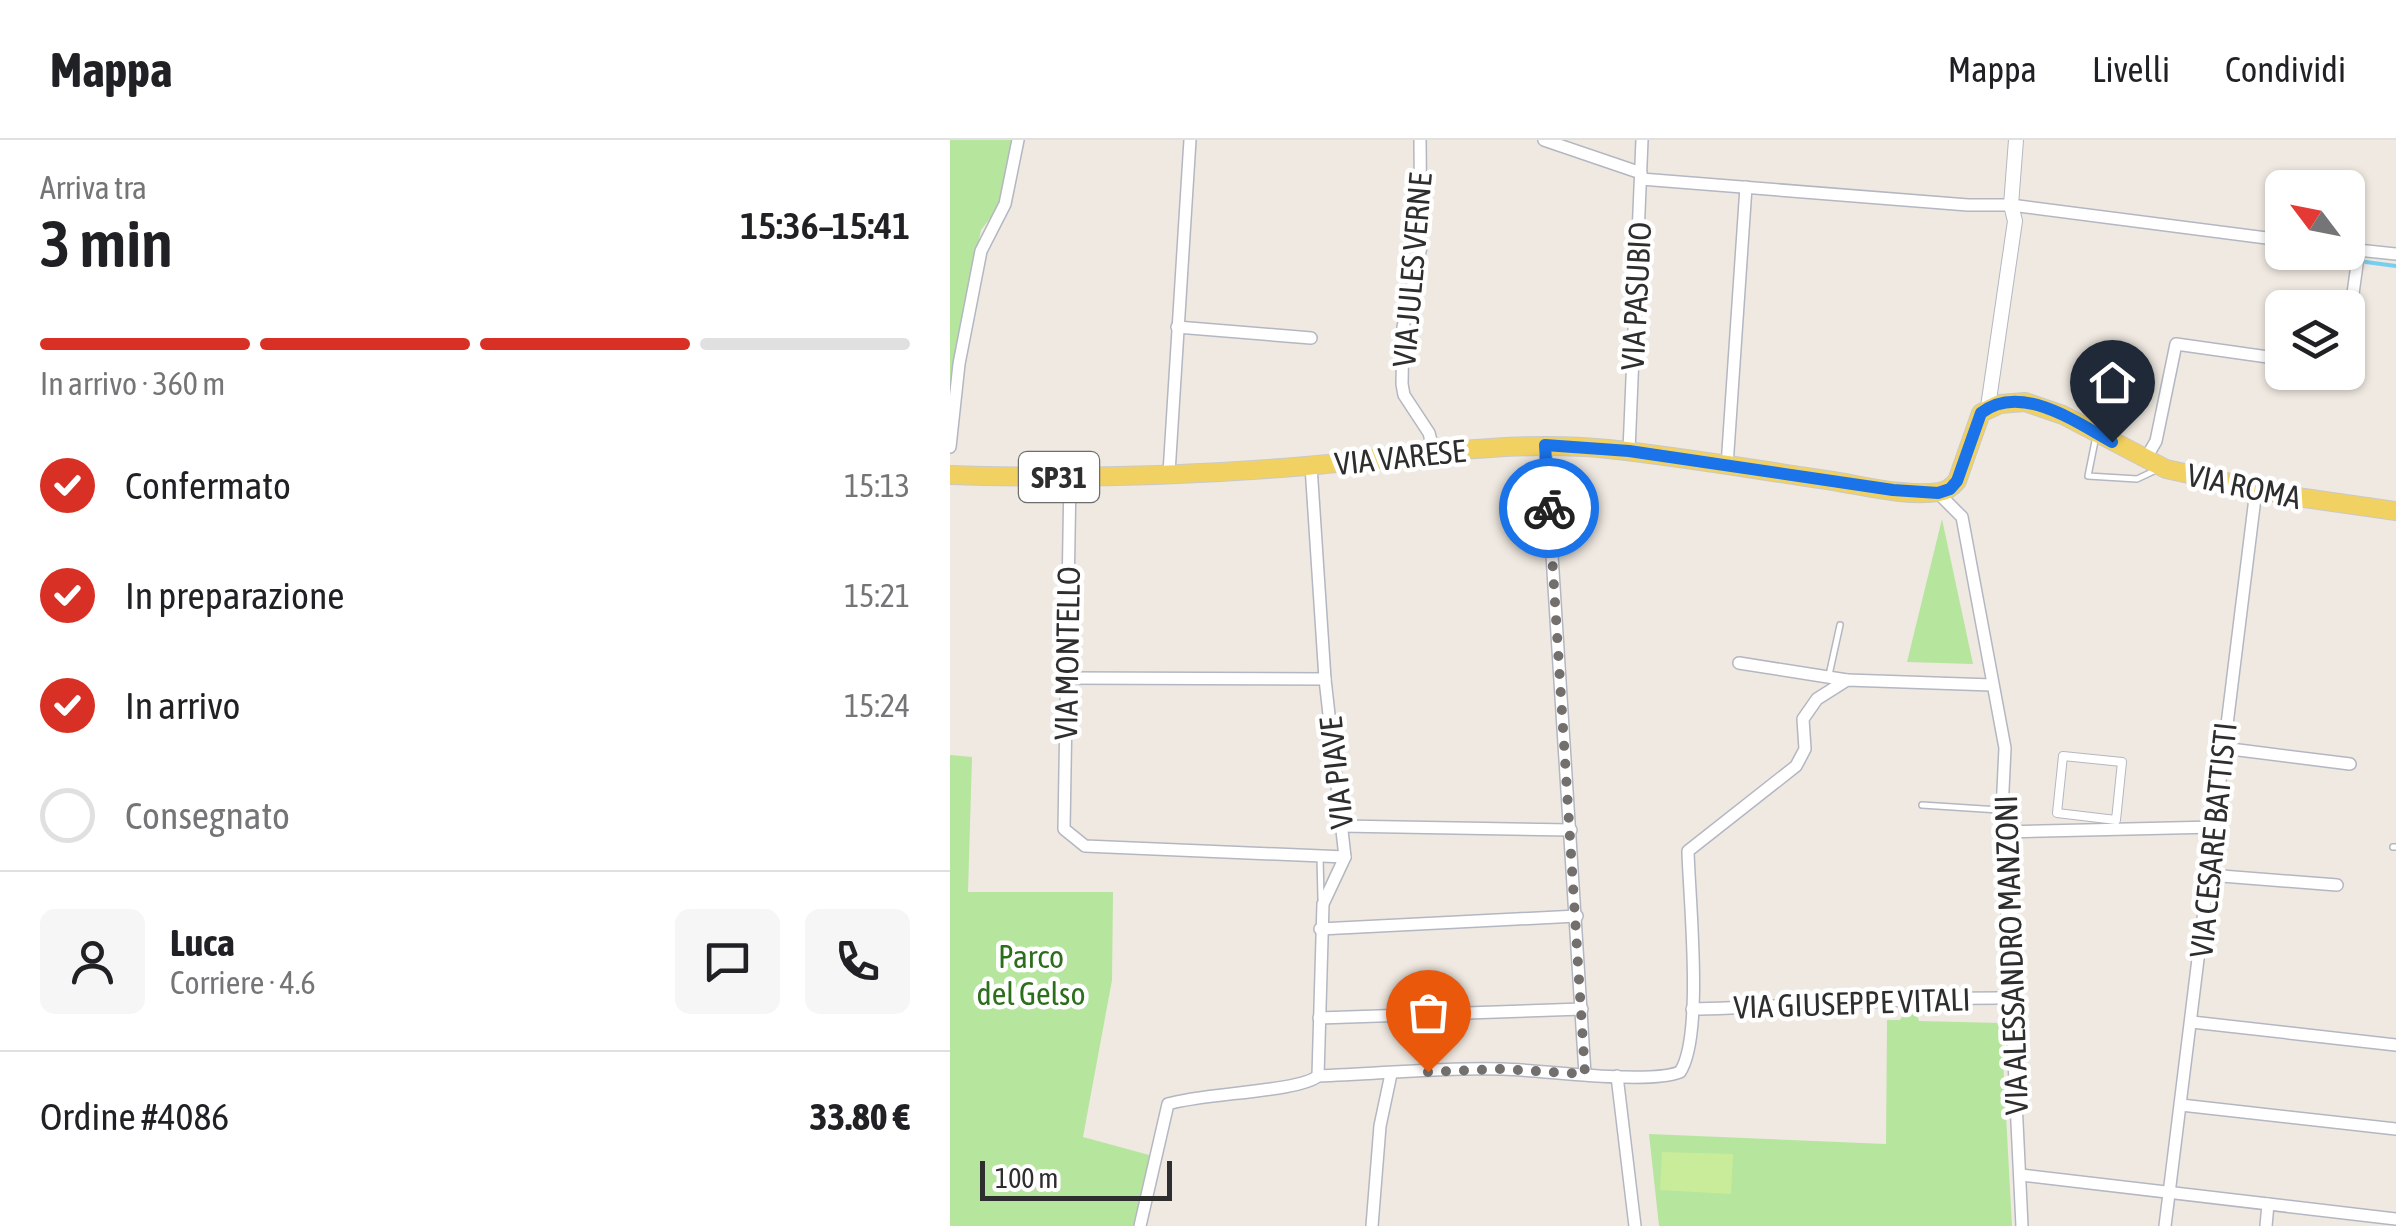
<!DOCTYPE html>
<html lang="it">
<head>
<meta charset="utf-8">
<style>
  body { margin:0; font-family:"Asap Condensed",sans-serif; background:#f6f6f6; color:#202124; height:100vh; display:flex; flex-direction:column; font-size:38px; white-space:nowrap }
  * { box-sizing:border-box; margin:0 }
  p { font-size:32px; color:#757577 }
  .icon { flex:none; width:55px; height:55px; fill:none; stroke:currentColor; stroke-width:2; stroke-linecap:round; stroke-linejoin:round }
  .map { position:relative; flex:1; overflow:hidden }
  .panel { display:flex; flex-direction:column; background:#fff; width:950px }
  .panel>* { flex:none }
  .needle { width:65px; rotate:302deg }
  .fabs { position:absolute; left:1315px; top:30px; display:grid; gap:20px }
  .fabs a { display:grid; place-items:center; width:100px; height:100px; border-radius:15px; background:#fff; box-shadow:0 2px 8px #0004; font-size:50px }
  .scale { position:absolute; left:30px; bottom:25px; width:192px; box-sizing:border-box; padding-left:10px; border:5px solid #2e2e2e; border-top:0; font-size:28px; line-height:35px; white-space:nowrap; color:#2e2e2e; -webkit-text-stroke:8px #fff; paint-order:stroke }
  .pin { position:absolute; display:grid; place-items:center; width:85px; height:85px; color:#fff; margin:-102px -42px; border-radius:50% 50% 50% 0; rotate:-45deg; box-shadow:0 0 10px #0007 }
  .pin .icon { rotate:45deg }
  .courier { position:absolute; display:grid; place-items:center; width:100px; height:100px; margin:-50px; border:8px solid #1a73e8; border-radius:50%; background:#fff; color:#222; box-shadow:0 2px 12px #0007 }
  .head em { font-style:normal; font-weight:600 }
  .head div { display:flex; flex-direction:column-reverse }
  .head { display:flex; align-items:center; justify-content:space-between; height:170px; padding:0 40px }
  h1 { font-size:65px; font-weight:600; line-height:75px }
  .bar { display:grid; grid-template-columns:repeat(4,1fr); gap:15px 10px; align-content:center; height:120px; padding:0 40px }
  .bar i { height:12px; border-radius:8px; background:#e0e0e0 }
  .bar .active { background:#d93025 }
  .bar p { grid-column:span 4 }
  .line { display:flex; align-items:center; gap:25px; padding:0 40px; border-top:2px solid #e0e0e0 }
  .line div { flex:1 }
  .round { display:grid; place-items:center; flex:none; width:105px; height:105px; border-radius:15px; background:#f6f6f6 }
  ol { padding:0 40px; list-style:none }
  li { display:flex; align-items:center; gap:30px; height:110px }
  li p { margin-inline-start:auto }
  li .icon { padding:10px; border-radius:50%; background:#d93025; color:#fff; stroke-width:4 }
  li:last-child { color:#757577 }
  li i { width:55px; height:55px; border:5px solid #e0e0e0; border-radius:50% }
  header { display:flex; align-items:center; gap:60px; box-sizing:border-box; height:140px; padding:0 50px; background:#fff; border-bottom:2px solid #e0e0e0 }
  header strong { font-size:48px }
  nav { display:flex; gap:55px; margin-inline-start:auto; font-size:35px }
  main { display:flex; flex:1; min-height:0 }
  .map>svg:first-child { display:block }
</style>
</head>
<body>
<header>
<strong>Mappa</strong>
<nav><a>Mappa</a><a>Livelli</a><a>Condividi</a></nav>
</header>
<main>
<section class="panel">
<div class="head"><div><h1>3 min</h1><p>Arriva tra</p></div><em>15:36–15:41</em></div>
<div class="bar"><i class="active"></i><i class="active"></i><i class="active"></i><i></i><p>In arrivo · 360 m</p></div>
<ol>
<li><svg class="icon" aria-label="check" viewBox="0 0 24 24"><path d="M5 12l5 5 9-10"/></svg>Confermato<p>15:13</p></li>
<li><svg class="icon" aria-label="check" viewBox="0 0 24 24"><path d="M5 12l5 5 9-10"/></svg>In preparazione<p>15:21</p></li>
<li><svg class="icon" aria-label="check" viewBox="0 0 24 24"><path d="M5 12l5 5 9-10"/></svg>In arrivo<p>15:24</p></li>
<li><i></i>Consegnato</li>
</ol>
<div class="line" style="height:180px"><a class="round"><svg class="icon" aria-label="person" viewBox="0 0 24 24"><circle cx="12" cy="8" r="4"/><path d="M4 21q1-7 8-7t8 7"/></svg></a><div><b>Luca</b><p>Corriere · 4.6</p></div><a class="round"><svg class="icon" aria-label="chat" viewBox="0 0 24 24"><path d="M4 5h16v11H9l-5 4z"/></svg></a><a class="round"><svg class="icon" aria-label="phone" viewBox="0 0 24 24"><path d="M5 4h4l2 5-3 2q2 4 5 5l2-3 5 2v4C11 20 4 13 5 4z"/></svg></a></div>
<div class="line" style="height:130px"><div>Ordine #4086</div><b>33.80 €</b></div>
</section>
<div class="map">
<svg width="1446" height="1086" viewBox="0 0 1446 1086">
  <rect width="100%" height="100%" fill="#efe9e1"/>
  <g fill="#b6e59e">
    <path d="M 0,0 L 64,0 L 49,67 L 31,90 L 0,245 Z"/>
    <path d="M 992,379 L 1023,524 L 957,522 Z"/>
    <path d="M 0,615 L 22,617 L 18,752 L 163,752 L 162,840 L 133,997 L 203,1016 L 187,1086 L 0,1086 Z"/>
    <path d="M 963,866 L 969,881 L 1051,883 L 1062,1086 L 709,1086 L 699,994 L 936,1004 L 937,880 L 950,880 L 957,868 Z"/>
  </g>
  <path fill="#c9ec9a" d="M 712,1012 L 783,1014 L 781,1054 L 710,1050 Z"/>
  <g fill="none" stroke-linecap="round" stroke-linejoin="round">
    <path stroke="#75cff0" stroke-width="4" d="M 1416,122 L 1446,126"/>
    <defs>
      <g id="service">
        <path d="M 1146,296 L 1138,336 L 1187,339 L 1204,331"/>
        <path d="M 879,535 L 890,485"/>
        <path d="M 972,665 L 1049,670"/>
        <path d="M 1443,707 L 1446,707"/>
        <path d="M 370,717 L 371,759"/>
      </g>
      <path id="pedestrian" d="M 1113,616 L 1172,622 L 1166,680 L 1107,673 Z"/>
      <g id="minor">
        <path d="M 470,0 L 471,107 L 453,187 L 452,244 L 454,255 L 479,293 L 484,312"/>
        <path d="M 594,0 L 691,33"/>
        <path d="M 691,39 L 1018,65 L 1061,65 L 1332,100"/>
        <path d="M 1398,109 L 1446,114"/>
        <path d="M 227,187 L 361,198"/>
        <path d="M 1398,190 L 1409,110"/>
        <path d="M 595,305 L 635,934"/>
        <path d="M 0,307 L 9,224 L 31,111 L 55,64 L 68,0"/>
        <path d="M 679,311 L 692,0"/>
        <path d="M 1195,320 L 1206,301 L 1226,204 L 1332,219"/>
        <path d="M 361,326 L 375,539 L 395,717 L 373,764 L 368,936"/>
        <path d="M 777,326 L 796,47"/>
        <path d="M 219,333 L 240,0"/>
        <path d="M 120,337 L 114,689 L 135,706 L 395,717"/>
        <path d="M 988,353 L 1012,377 L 1055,608 L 1052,671 L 1072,1086"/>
        <path d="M 789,523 L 897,540"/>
        <path d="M 117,538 L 375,539"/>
        <path d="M 1273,608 L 1400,624"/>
        <path d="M 391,686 L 621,690"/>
        <path d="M 1053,692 L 1264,687"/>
        <path d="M 1259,735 L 1387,745"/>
        <path d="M 370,789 L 627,776"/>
        <path d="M 742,869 C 849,867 954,857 1061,858"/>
        <path d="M 369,878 L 632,869"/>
        <path d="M 1242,882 L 1446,905"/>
        <path d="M 667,936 L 685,1086"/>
        <path d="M 1231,965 L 1446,989"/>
        <path d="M 1071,1035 L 1446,1079"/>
        <path d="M 190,1086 L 218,964 C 252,953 349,952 368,936 C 429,934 492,927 553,929 C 593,930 698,945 730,932 C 754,896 739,758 738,711 L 846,626 L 855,609 L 853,579 L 867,559 L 897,540 L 1042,545"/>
        <path d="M 422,1086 L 430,986 L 441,934"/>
        <path d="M 1215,1086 L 1306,350"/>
        <path d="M 1316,1086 L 1318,1064"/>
      </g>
      <path id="tertiary" d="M 1038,267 L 1065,81 L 1061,65 L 1066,0"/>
      <path id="primary" d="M 0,335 C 118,339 238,336 356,326 C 457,317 557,299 658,309 C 733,317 808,330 883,341 C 914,346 958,357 989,352 C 997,351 1002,347 1007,341 L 1031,273 L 1050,264 L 1075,262 L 1113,275 L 1216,329 L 1340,356 L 1446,371"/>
    </defs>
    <use href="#service" stroke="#b4b7c1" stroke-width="8"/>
    <use href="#pedestrian" stroke="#b4b7c1" stroke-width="10"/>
    <use href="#minor" stroke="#b4b7c1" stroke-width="14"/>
    <use href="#tertiary" stroke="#b4b7c1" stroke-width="16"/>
    <use href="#primary" stroke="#c9c9c9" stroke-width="20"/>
    <use href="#service" stroke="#fff" stroke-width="5"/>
    <use href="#pedestrian" stroke="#fff" stroke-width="8"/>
    <use href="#minor" stroke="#fff" stroke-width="11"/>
    <use href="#tertiary" stroke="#fff" stroke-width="14"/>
    <use href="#primary" stroke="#f2d163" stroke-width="18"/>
  </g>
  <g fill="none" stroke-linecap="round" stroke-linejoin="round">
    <path stroke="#726f6d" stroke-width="10" stroke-dasharray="0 18" d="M 478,932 L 550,929 L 635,934 L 599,368"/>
    <path stroke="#1a73e8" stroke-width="12" d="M 599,368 L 595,305 L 679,311 L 943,350 L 988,353 L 1000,349 L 1007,341 L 1031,273 C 1070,242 1126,282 1162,302"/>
  </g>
  <g text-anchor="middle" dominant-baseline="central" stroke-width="9" stroke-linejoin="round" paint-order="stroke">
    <rect fill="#fff" stroke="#6d6d6d" stroke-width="2.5" x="69" y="312" width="80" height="50" rx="8"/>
    <g font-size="30" font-weight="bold" fill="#2e2e2e">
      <text x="109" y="337">SP31</text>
    </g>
    <g font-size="32" fill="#2e2e2e" stroke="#fff">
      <text transform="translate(462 130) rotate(-85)">VIA JULES VERNE</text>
      <text transform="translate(686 156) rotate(-87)">VIA PASUBIO</text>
      <text transform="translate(450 317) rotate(-6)">VIA VARESE</text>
      <text transform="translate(1294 346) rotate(12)">VIA ROMA</text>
      <text transform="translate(117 513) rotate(-89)">VIA MONTELLO</text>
      <text transform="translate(386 633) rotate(-96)">VIA PIAVE</text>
      <text transform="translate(1263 700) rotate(-84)">VIA CESARE BATTISTI</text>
      <text transform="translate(1061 815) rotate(-92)">VIA ALESSANDRO MANZONI</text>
      <text transform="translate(902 863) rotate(-2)">VIA GIUSEPPE VITALI</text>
    </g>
    <g font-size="32" fill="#2c6e1b" stroke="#fff">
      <text x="81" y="816">Parco<tspan x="81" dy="37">del Gelso</tspan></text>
    </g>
  </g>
</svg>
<div class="fabs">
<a><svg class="needle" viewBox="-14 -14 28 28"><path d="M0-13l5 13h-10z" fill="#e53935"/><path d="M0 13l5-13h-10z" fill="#757577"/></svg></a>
<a><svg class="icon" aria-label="layers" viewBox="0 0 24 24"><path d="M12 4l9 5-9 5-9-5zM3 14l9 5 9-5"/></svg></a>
</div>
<div class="scale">100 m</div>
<div class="pin" style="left:478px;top:932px;background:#ea580c"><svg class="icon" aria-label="bag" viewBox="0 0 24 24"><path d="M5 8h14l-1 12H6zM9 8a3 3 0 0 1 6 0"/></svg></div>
<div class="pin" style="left:1162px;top:302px;background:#1f2937"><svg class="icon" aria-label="home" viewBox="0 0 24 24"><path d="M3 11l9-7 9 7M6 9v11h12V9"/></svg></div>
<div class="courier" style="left:599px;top:368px"><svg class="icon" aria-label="bike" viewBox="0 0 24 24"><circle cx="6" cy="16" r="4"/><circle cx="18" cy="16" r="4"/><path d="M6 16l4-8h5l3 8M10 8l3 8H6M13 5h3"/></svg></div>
</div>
</main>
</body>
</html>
